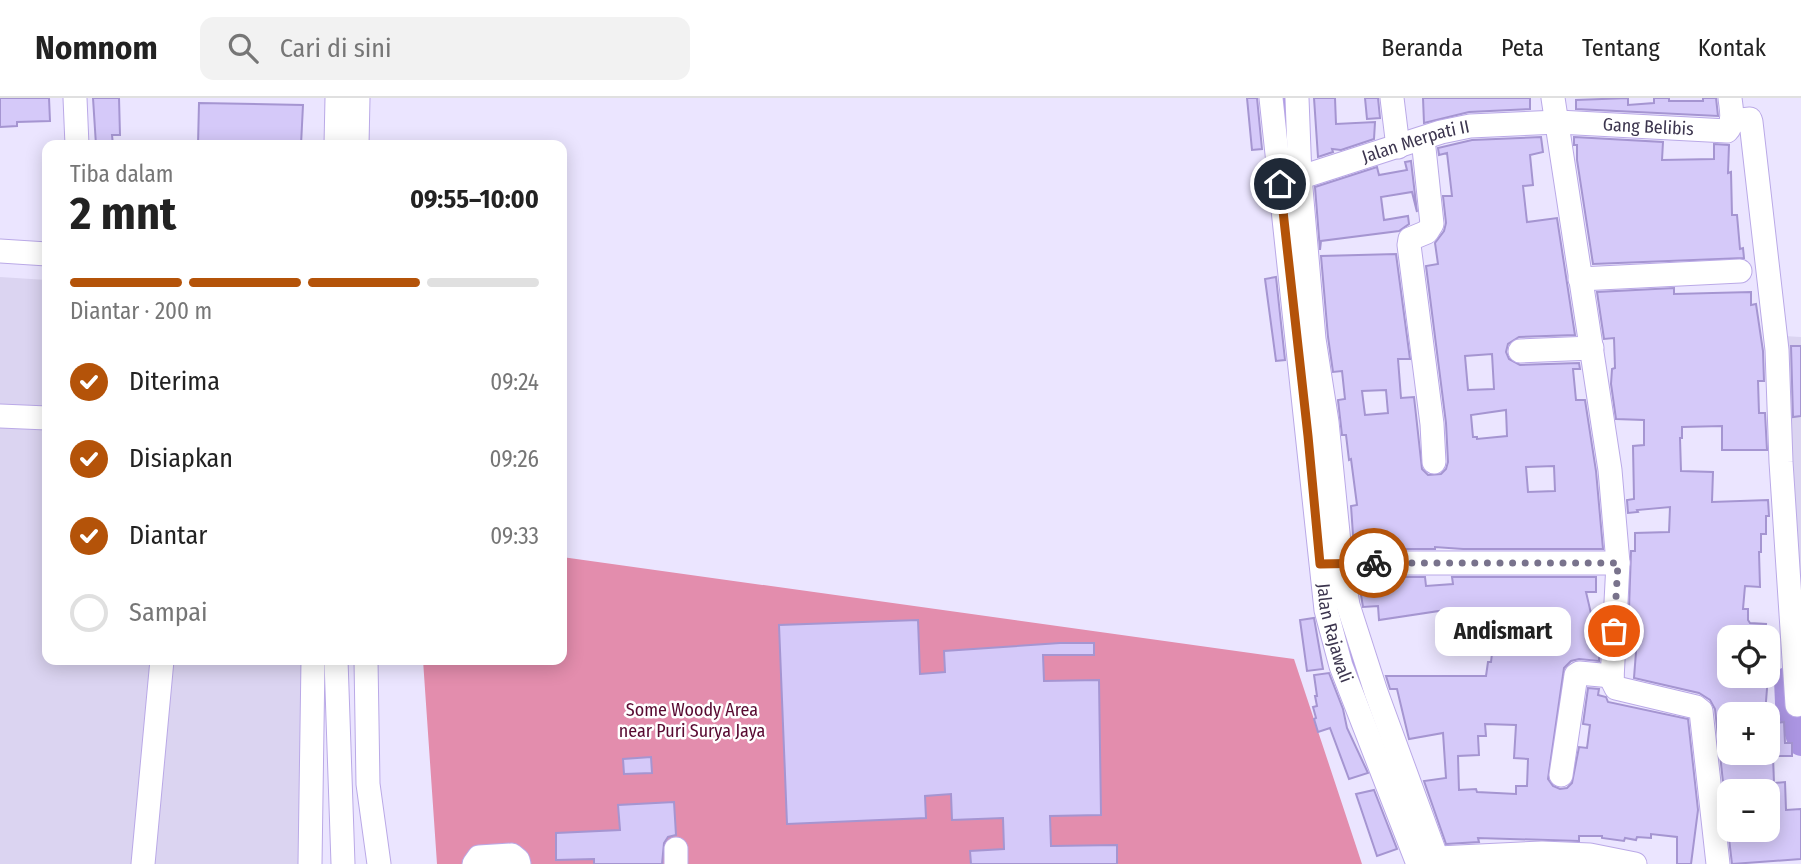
<!DOCTYPE html>
<html lang="id">
<head>
<meta charset="utf-8">
<style>
  body { margin:0; font-family:"Fira Sans Condensed",sans-serif; background:#f2f2f2; color:#222; height:100vh; display:flex; flex-direction:column; font-size:26px; white-space:nowrap }
  * { box-sizing:border-box; margin:0 }
  p { font-size:23px; color:#767676 }
  .icon { flex:none; width:38px; height:38px; fill:none; stroke:currentColor; stroke-width:2; stroke-linecap:round; stroke-linejoin:round }
  .map { position:relative; flex:1; overflow:hidden }
  .drawer { position:absolute; left:42px; top:42px; width:525px; height:525px; display:flex; flex-direction:column; background:#fff; border-radius:14px; box-shadow:0 4px 18px #0003 }
  .drawer>* { flex:none }
  .tools { position:absolute; left:1717px; top:527px; display:grid; gap:14px }
  .tools a { display:grid; place-items:center; width:63px; height:63px; border-radius:14px; background:#fff; box-shadow:0 4px 18px #0003; font-size:35px }
  .pin { position:absolute; display:grid; place-items:center; width:60px; height:60px; color:#fff; margin:-30px; border:4px solid #fff; border-radius:50%; box-shadow:0 2px 7px #0007 }
  .courier { position:absolute; display:grid; place-items:center; width:70px; height:70px; margin:-35px; border:5px solid #b45309; border-radius:50%; background:#fff; color:#222; box-shadow:0 2px 9px #0007 }
  .bubble { position:absolute; height:49px; border-radius:14px; background:#fff; box-shadow:0 4px 18px #0003; font-size:23px; font-weight:700; line-height:49px; text-align:center }
  .head em { font-style:normal; font-weight:700 }
  .head div { display:flex; flex-direction:column-reverse }
  .head { display:flex; align-items:center; justify-content:space-between; height:119px; padding:0 28px }
  h1 { font-size:46px; font-weight:700; line-height:52px }
  .bar { display:grid; grid-template-columns:repeat(4,1fr); gap:10px 7px; align-content:center; height:84px; padding:0 28px }
  .bar i { height:9px; border-radius:5px; background:#e0e0e0 }
  .bar .selected { background:#b45309 }
  .bar p { grid-column:span 4 }
  ol { padding:0 28px; list-style:none }
  li { display:flex; align-items:center; gap:21px; height:77px }
  li p { margin-inline-start:auto }
  li .icon { padding:7px; border-radius:50%; background:#b45309; color:#fff; stroke-width:4 }
  li:last-child { color:#767676 }
  li i { width:38px; height:38px; border:4px solid #e0e0e0; border-radius:50% }
  header { display:flex; align-items:center; gap:42px; box-sizing:border-box; height:98px; padding:0 35px; background:#fff; border-bottom:2px solid #e0e0e0 }
  header strong { font-size:33px }
  nav { display:flex; gap:38px; margin-inline-start:auto; font-size:24px }
  .search { width:490px; height:63px; background:#f2f2f2; display:flex; align-items:center; gap:18px; box-sizing:border-box; padding:0 24px; border-radius:14px; color:#767676; font-size:26px }
  .map>svg:first-child { display:block }
</style>
</head>
<body>
<header>
<strong>Nomnom</strong>
<div class="search"><svg class="icon" aria-label="search" viewBox="0 0 24 24"><circle cx="10" cy="10" r="6"/><path d="M15 15l6 6"/></svg>Cari di sini</div>
<nav><a>Beranda</a><a>Peta</a><a>Tentang</a><a>Kontak</a></nav>
</header>
<div class="map">
<svg width="1801" height="766" viewBox="0 0 1801 766">
  <rect width="100%" height="100%" fill="#ebe5ff"/>
  <g fill="#dbd4f1">
    <path d="M 0,179 L 47,182 L 47,562 L 320,562 L 320,766 L 0,766 Z"/>
    <path d="M 1784,238 L 1801,239 L 1801,533 Z"/>
  </g>
  <path fill="#e38dad" d="M 562,459 L 1294,561 L 1362,766 L 437,766 L 423,562 L 562,562 Z"/>
  <g fill="none" stroke-linecap="round" stroke-linejoin="round">
    <g stroke="#ab95e2" stroke-width="4.5">
      <path d="M 1284,0 L 1288,46"/>
      <path d="M 1348,551 L 1365,595"/>
    </g>
    <path stroke="#ab95e2" stroke-width="26" d="M 1787,582 L 1788,605 L 1801,645"/>
  </g>
  <g fill="#d5c9f9" stroke="#a595d1" stroke-width="2" fill-rule="evenodd">
    <path d="M 0,0 L 49,0 L 50,23 L 17,24 L 17,28 L 0,29 Z"/>
    <path d="M 93,0 L 119,0 L 120,37 L 112,37 L 113,47 L 96,47 Z"/>
    <path d="M 1247,0 L 1257,0 L 1262,51 L 1252,52 Z"/>
    <path d="M 1314,0 L 1335,0 L 1336,26 L 1375,24 L 1374,41 L 1341,52 L 1332,51 L 1333,54 L 1318,59 Z"/>
    <path d="M 1365,0 L 1378,0 L 1380,20 L 1367,21 Z"/>
    <path d="M 1423,0 L 1530,0 L 1530,11 L 1469,14 L 1424,25 Z"/>
    <path d="M 1628,0 L 1628,7 L 1654,5 L 1654,0 L 1669,0 L 1669,3 L 1703,3 L 1703,0 L 1716,0 L 1718,18 L 1576,11 L 1576,2 Z"/>
    <path d="M 199,5 L 303,7 L 301,47 L 198,47 Z"/>
    <path d="M 1541,39 L 1543,54 L 1530,57 L 1533,87 L 1523,88 L 1527,124 L 1557,120 L 1575,237 L 1519,239 L 1508,246 L 1506,254 L 1509,261 L 1520,267 L 1579,265 L 1580,271 L 1573,271 L 1576,302 L 1585,302 L 1596,373 L 1603,451 L 1463,451 L 1435,449 L 1435,451 L 1354,451 L 1351,408 L 1357,407 L 1351,361 L 1349,362 L 1346,337 L 1342,337 L 1338,302 L 1345,301 L 1342,273 L 1333,274 L 1328,239 L 1321,158 L 1396,156 L 1410,261 L 1398,261 L 1401,300 L 1414,299 L 1422,371 L 1428,377 L 1441,376 L 1446,371 L 1448,364 L 1446,325 L 1426,168 L 1438,166 L 1435,145 L 1444,133 L 1446,125 L 1443,98 L 1452,98 L 1447,55 L 1439,57 L 1438,50 L 1472,42 ZM 1492,256 L 1494,291 L 1468,292 L 1465,258 ZM 1386,292 L 1388,315 L 1365,317 L 1362,293 ZM 1506,312 L 1507,338 L 1477,341 L 1477,339 L 1473,339 L 1471,317 ZM 1554,368 L 1555,393 L 1528,394 L 1526,369 Z"/>
    <path d="M 1574,39 L 1663,44 L 1662,62 L 1714,61 L 1714,46 L 1729,47 L 1728,75 L 1731,74 L 1732,117 L 1737,117 L 1740,151 L 1743,150 L 1744,160 L 1593,166 L 1577,62 L 1577,47 L 1574,47 Z"/>
    <path d="M 1411,63 L 1417,114 L 1412,94 L 1381,99 L 1384,122 L 1408,118 L 1409,126 L 1399,133 L 1321,143 L 1320,152 L 1315,89 L 1377,69 L 1379,77 L 1407,72 L 1405,64 Z"/>
    <path d="M 1276,179 L 1285,262 L 1276,263 L 1265,181 Z"/>
    <path d="M 1674,190 L 1674,196 L 1751,194 L 1751,207 L 1756,206 L 1763,253 L 1764,283 L 1758,283 L 1759,315 L 1765,315 L 1767,352 L 1722,352 L 1722,328 L 1682,329 L 1682,340 L 1680,340 L 1681,373 L 1713,374 L 1712,404 L 1768,402 L 1769,418 L 1766,418 L 1766,436 L 1761,436 L 1761,454 L 1759,454 L 1760,489 L 1745,488 L 1743,511 L 1748,511 L 1748,522 L 1750,525 L 1766,526 L 1765,539 L 1729,539 L 1729,578 L 1768,578 L 1765,616 L 1729,616 L 1729,654 L 1768,654 L 1768,626 L 1784,624 L 1785,645 L 1792,645 L 1792,658 L 1773,658 L 1774,685 L 1785,684 L 1786,712 L 1801,711 L 1801,761 L 1732,766 L 1728,732 L 1768,732 L 1768,693 L 1724,693 L 1715,611 L 1710,602 L 1699,595 L 1634,580 L 1637,541 L 1628,540 L 1631,453 L 1635,453 L 1635,435 L 1669,434 L 1670,409 L 1637,412 L 1638,414 L 1628,415 L 1627,402 L 1634,401 L 1633,348 L 1644,347 L 1644,322 L 1616,321 L 1611,286 L 1612,271 L 1615,270 L 1614,240 L 1604,241 L 1597,194 Z"/>
    <path d="M 1791,248 L 1801,248 L 1801,318 L 1793,319 Z"/>
    <path d="M 1358,479 L 1425,479 L 1426,488 L 1453,486 L 1452,479 L 1596,479 L 1596,494 L 1586,494 L 1593,524 L 1592,544 L 1600,545 L 1599,563 L 1579,561 L 1571,563 L 1564,570 L 1548,681 L 1553,688 L 1560,691 L 1567,690 L 1572,685 L 1579,649 L 1587,650 L 1590,627 L 1583,626 L 1588,590 L 1599,591 L 1598,597 L 1606,599 L 1608,604 L 1688,621 L 1698,712 L 1691,766 L 1677,766 L 1677,739 L 1651,736 L 1651,740 L 1637,739 L 1636,742 L 1625,740 L 1624,743 L 1602,740 L 1602,738 L 1579,738 L 1579,743 L 1478,740 L 1479,744 L 1446,746 L 1424,683 L 1446,680 L 1443,635 L 1409,641 L 1397,591 L 1390,591 L 1386,578 L 1486,578 L 1488,564 L 1491,564 L 1493,547 L 1496,547 L 1494,518 L 1454,520 L 1454,517 L 1439,518 L 1439,513 L 1379,522 L 1378,508 L 1363,509 ZM 1485,626 L 1516,627 L 1514,660 L 1528,661 L 1527,688 L 1516,688 L 1516,696 L 1477,694 L 1476,691 L 1459,692 L 1458,658 L 1479,657 L 1478,638 L 1486,638 Z"/>
    <path d="M 1314,520 L 1323,571 L 1307,573 L 1300,522 Z"/>
    <path d="M 918,522 L 920,576 L 945,574 L 944,553 L 1060,545 L 1094,545 L 1094,557 L 1043,557 L 1044,583 L 1099,582 L 1101,717 L 1050,718 L 1051,748 L 1117,747 L 1117,766 L 971,766 L 970,753 L 1004,751 L 1003,720 L 952,722 L 951,696 L 925,698 L 926,720 L 787,726 L 779,527 Z"/>
    <path d="M 1329,575 L 1343,611 L 1347,630 L 1368,675 L 1349,681 L 1330,630 L 1318,634 L 1314,621 L 1316,620 L 1313,609 L 1317,608 L 1315,598 L 1317,598 L 1314,577 Z"/>
    <path d="M 651,659 L 652,675 L 624,676 L 623,661 Z"/>
    <path d="M 1374,692 L 1397,751 L 1377,758 L 1356,696 Z"/>
    <path d="M 674,704 L 676,737 L 668,739 L 664,745 L 662,766 L 594,766 L 594,761 L 556,762 L 556,735 L 620,732 L 618,707 Z"/>
  </g>
  <g fill="none" stroke-linecap="round" stroke-linejoin="round">
    <defs>
      <g id="minor">
        <path d="M 75,0 L 77,47"/>
        <path id="s1" d="M 1271,0 L 1326,512 L 1341,568 L 1418,766"/>
        <path d="M 1297,0 L 1300,79 L 1314,241 L 1327,324 L 1341,465 L 1348,507 L 1376,594 L 1439,766"/>
        <path d="M 1392,0 L 1398,49"/>
        <path d="M 1553,0 L 1610,372 L 1618,465 L 1612,582 L 1616,590 L 1696,609 L 1701,613 L 1718,766"/>
        <path d="M 1731,23 L 1750,21 L 1751,24 L 1777,252 L 1781,364 L 1797,607"/>
        <path d="M 1423,41 L 1432,126 L 1427,134 L 1410,141 L 1409,147 L 1432,326 L 1434,364"/>
        <path d="M 336,47 L 337,0"/>
        <path d="M 357,47 L 358,0"/>
        <path id="s2" d="M 1286,84 L 1441,34 L 1470,28 L 1558,24 L 1727,33 C 1735,25 1731,10 1730,0"/>
        <path d="M 0,153 L 47,156"/>
        <path d="M 1580,181 L 1740,173"/>
        <path d="M 1520,253 L 1592,250"/>
        <path d="M 0,318 L 47,320"/>
        <path d="M 1327,465 L 1618,465"/>
        <path d="M 336,562 L 343,766"/>
        <path d="M 366,562 L 368,686 L 379,766"/>
        <path d="M 1561,677 L 1576,577 L 1579,575 L 1612,578"/>
        <path d="M 676,751 L 676,766"/>
        <path d="M 143,766 L 162,562"/>
        <path d="M 310,766 L 313,562"/>
        <path d="M 474,766 L 479,759 L 512,757 L 518,762 L 519,766"/>
        <path d="M 1427,766 L 1438,760 L 1542,755 L 1590,757 L 1635,766"/>
      </g>
    </defs>
    <use href="#minor" stroke="#baa9e7" stroke-width="25"/>
    <use href="#minor" stroke="#fff" stroke-width="23"/>
  </g>
  <g fill="none" stroke-linecap="round" stroke-linejoin="round">
    <path stroke="#79738c" stroke-width="7" stroke-dasharray="0 12.6" d="M 1374,465 L 1618,465 L 1614,533"/>
    <path stroke="#b45309" stroke-width="9" d="M 1280,86 L 1308,338 L 1320,466 L 1374,465"/>
  </g>
  <g text-anchor="middle" dominant-baseline="central" stroke-width="5" stroke-linejoin="round" paint-order="stroke">
    <g font-size="18" fill="#3c354e" stroke="#fff">
      <text stroke="none"><textPath href="#s2" startOffset="371">Gang Belibis</textPath></text>
      <text stroke="none"><textPath href="#s2" startOffset="136">Jalan Merpati II</textPath></text>
      <text stroke="none"><textPath href="#s1" startOffset="539">Jalan Rajawali</textPath></text>
    </g>
    <g font-size="18" fill="#580a31" stroke="#fff">
      <text x="692" y="612">Some Woody Area<tspan x="692" dy="21">near Puri Surya Jaya</tspan></text>
    </g>
  </g>
</svg>
<div class="tools">
<a><svg class="icon" aria-label="locate" viewBox="0 0 24 24"><circle cx="12" cy="12" r="6"/><path d="M12 2v4M12 18v4M2 12h4M18 12h4"/></svg></a>
<a>+</a>
<a>−</a>
</div>
<div class="pin" style="left:1614px;top:533px;background:#ea580c"><svg class="icon" aria-label="bag" viewBox="0 0 24 24"><path d="M5 8h14l-1 12H6zM9 8a3 3 0 0 1 6 0"/></svg></div>
<div class="pin" style="left:1280px;top:86px;background:#1f2937"><svg class="icon" aria-label="home" viewBox="0 0 24 24"><path d="M3 11l9-7 9 7M6 9v11h12V9"/></svg></div>
<div class="courier" style="left:1374px;top:465px"><svg class="icon" aria-label="bike" viewBox="0 0 24 24"><circle cx="6" cy="16" r="4"/><circle cx="18" cy="16" r="4"/><path d="M6 16l4-8h5l3 8M10 8l3 8H6M13 5h3"/></svg></div>
<div class="bubble" style="left:1435px;top:509px;width:136px">Andismart</div>
<section class="drawer">
<div class="head"><div><h1>2 mnt</h1><p>Tiba dalam</p></div><em>09:55–10:00</em></div>
<div class="bar"><i class="selected"></i><i class="selected"></i><i class="selected"></i><i></i><p>Diantar · 200 m</p></div>
<ol>
<li><svg class="icon" aria-label="check" viewBox="0 0 24 24"><path d="M5 12l5 5 9-10"/></svg>Diterima<p>09:24</p></li>
<li><svg class="icon" aria-label="check" viewBox="0 0 24 24"><path d="M5 12l5 5 9-10"/></svg>Disiapkan<p>09:26</p></li>
<li><svg class="icon" aria-label="check" viewBox="0 0 24 24"><path d="M5 12l5 5 9-10"/></svg>Diantar<p>09:33</p></li>
<li><i></i>Sampai</li>
</ol>
</section>
</div>
</body>
</html>
